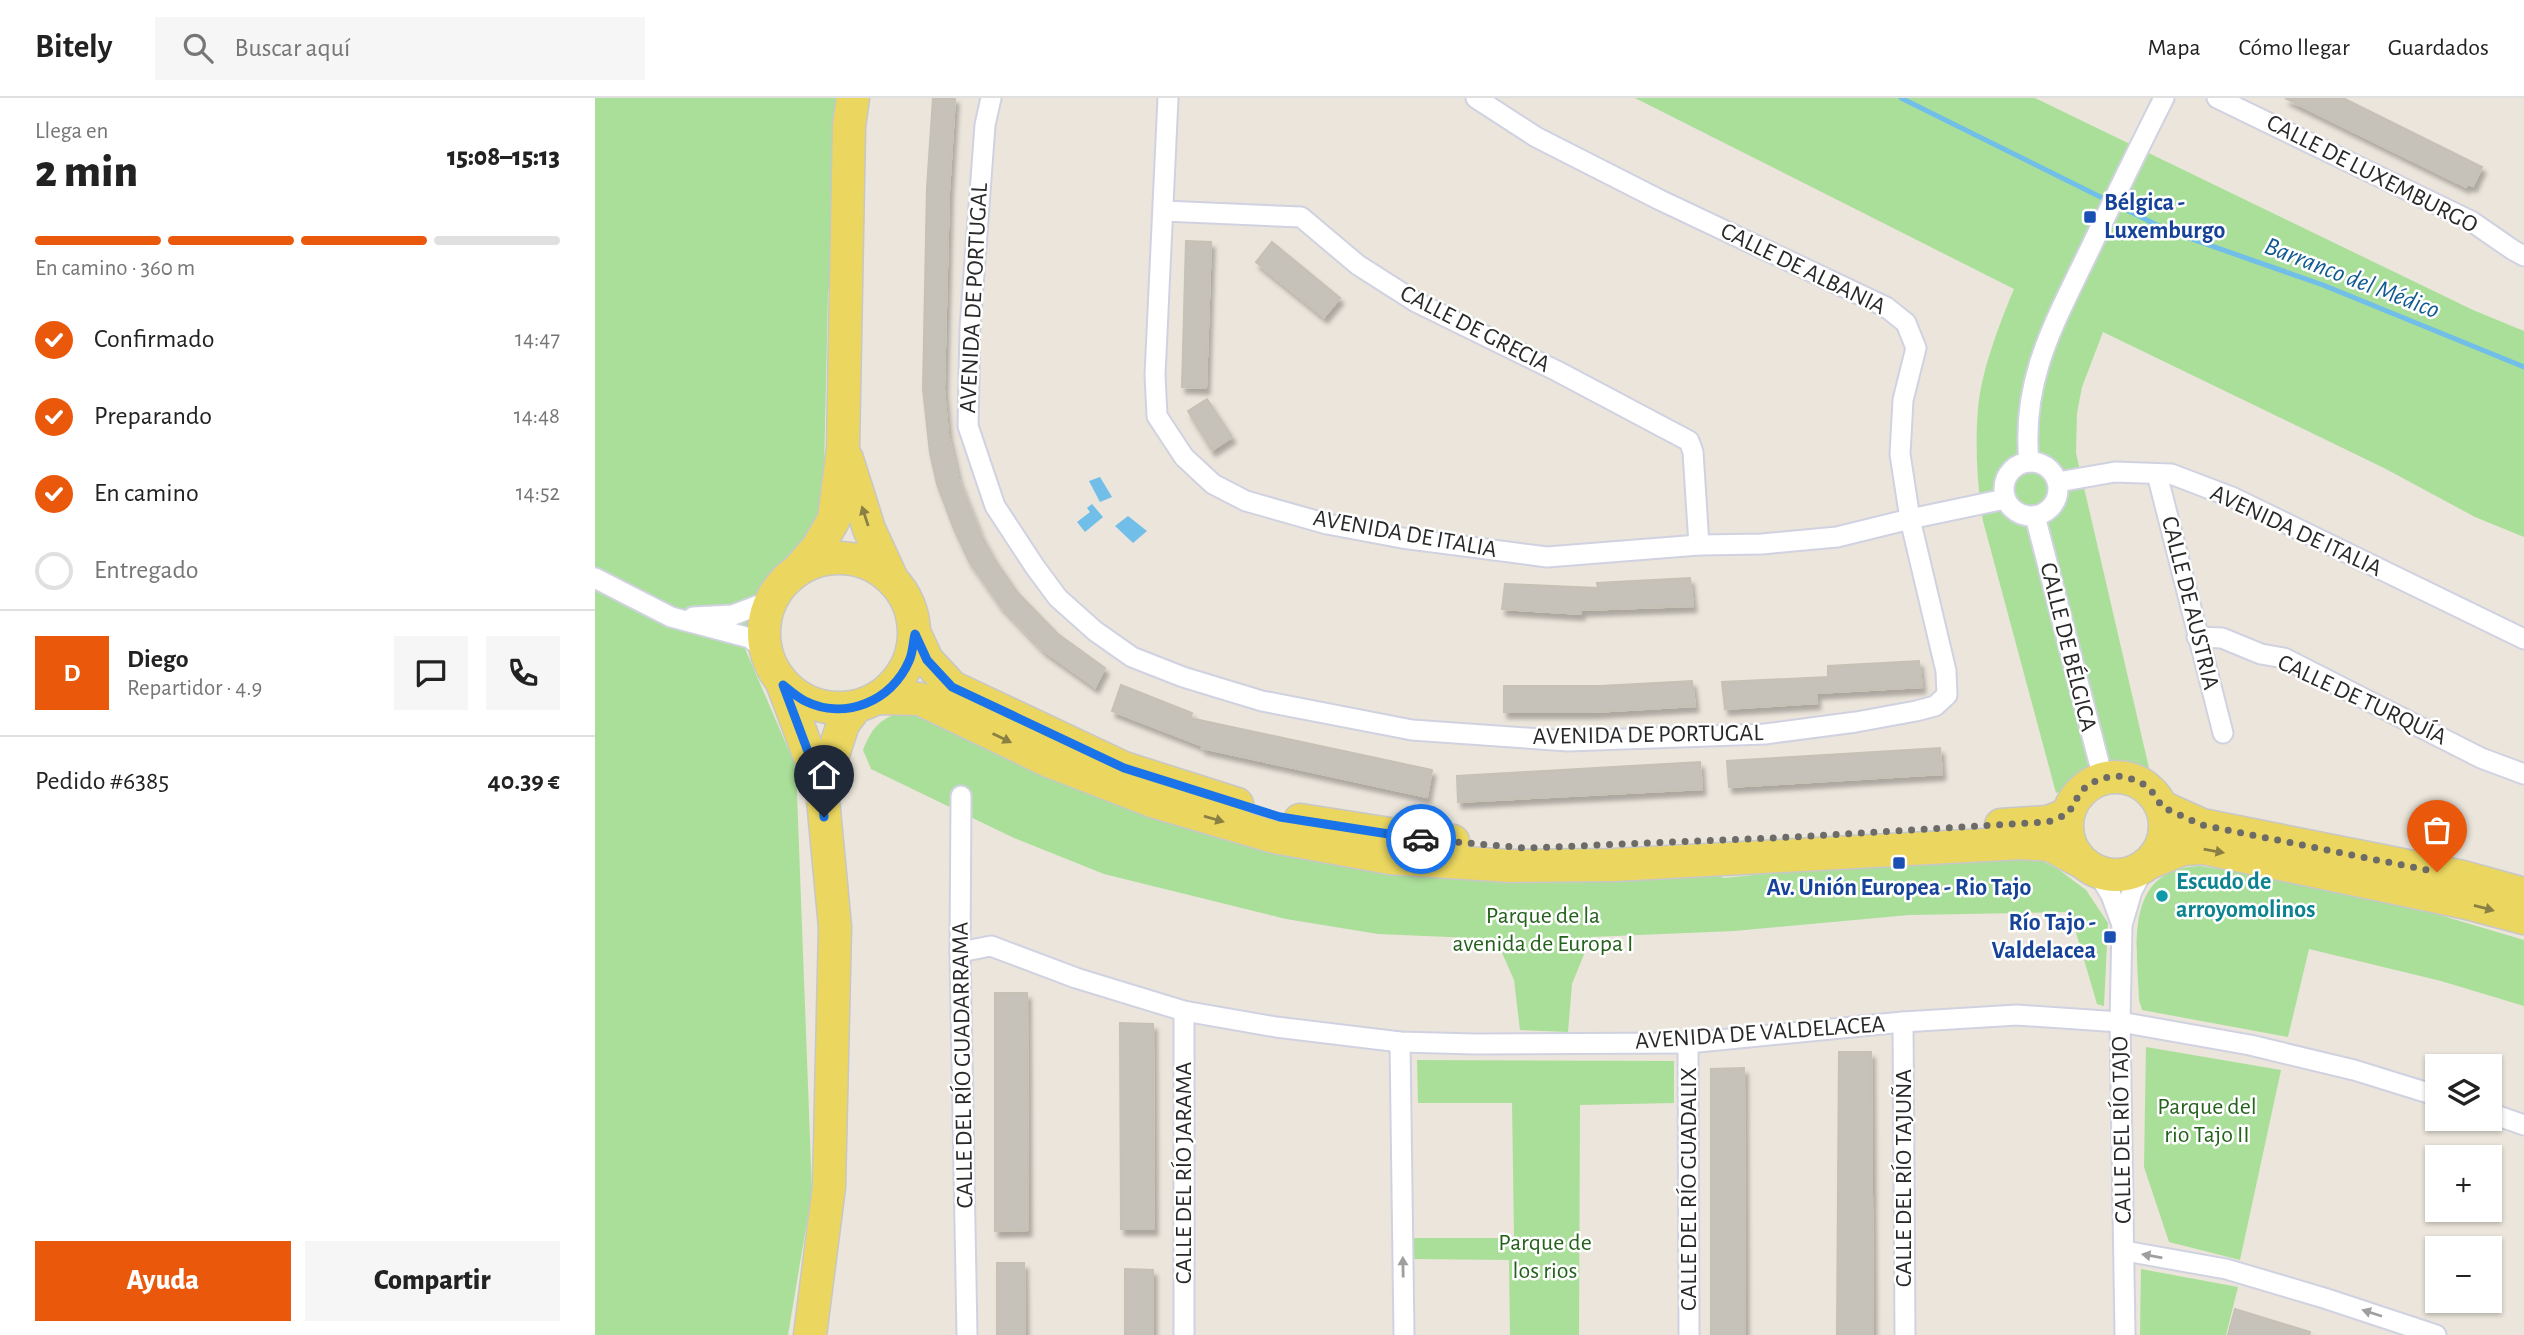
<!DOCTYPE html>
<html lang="es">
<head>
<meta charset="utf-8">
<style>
  body { margin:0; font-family:"Alegreya Sans",sans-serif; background:#f6f6f6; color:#222; height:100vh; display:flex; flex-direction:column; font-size:26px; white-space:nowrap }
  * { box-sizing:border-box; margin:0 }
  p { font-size:23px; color:#767676 }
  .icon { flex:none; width:38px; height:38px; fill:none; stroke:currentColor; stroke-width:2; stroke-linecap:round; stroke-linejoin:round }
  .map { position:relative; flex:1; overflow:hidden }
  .sheet { display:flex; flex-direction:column; background:#fff; width:595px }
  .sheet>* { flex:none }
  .buttons { position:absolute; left:1830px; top:956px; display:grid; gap:14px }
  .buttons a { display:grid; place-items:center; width:77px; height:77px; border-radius:0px; background:#fff; box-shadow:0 2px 5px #0004; font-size:35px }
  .pin { position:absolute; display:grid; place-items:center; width:60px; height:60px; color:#fff; margin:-72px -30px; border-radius:50% 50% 50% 0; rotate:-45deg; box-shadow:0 0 7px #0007 }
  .pin .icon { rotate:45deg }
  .courier { position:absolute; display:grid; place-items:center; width:70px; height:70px; margin:-35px; border:5px solid #1a73e8; border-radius:50%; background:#fff; color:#222; box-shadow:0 2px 9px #0007 }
  .head em { font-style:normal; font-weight:800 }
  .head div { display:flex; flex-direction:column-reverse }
  .head { display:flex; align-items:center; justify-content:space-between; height:119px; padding:0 35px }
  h1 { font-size:46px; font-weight:800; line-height:52px }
  .bar { display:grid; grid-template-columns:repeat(4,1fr); gap:10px 7px; align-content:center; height:84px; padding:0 35px }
  .bar i { height:9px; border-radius:5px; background:#e0e0e0 }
  .bar .on { background:#ea580c }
  .bar p { grid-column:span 4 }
  .line { display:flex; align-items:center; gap:18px; padding:0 35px; border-top:2px solid #e0e0e0 }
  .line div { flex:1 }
  .round { display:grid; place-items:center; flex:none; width:74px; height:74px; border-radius:0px; background:#f6f6f6 }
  ol { padding:0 35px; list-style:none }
  li { display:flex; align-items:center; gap:21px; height:77px }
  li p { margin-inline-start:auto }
  li .icon { padding:7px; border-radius:50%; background:#ea580c; color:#fff; stroke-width:4 }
  li:last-child { color:#767676 }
  li i { width:38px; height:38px; border:4px solid #e0e0e0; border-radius:50% }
  .button { display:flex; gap:14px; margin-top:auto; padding:14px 35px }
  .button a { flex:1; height:80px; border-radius:0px; background:#ea580c; color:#fff; font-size:28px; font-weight:800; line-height:80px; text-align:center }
  .button a+a { background:#f6f6f6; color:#222 }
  header { display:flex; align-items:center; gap:42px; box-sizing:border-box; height:98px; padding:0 35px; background:#fff; border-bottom:2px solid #e0e0e0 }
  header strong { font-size:33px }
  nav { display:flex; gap:38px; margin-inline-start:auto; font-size:24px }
  .search { width:490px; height:63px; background:#f6f6f6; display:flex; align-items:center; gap:18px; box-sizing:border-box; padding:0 24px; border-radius:0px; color:#767676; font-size:26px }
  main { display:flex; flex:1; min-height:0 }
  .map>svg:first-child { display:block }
</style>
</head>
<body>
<header>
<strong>Bitely</strong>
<div class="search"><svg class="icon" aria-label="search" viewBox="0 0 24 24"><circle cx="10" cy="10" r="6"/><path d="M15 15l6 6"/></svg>Buscar aquí</div>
<nav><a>Mapa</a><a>Cómo llegar</a><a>Guardados</a></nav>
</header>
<main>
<section class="sheet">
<div class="head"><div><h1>2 min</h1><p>Llega en</p></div><em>15:08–15:13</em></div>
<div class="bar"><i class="on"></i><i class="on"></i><i class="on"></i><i></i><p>En camino · 360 m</p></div>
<ol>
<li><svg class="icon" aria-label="check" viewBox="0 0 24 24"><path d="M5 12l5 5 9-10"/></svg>Confirmado<p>14:47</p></li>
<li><svg class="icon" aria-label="check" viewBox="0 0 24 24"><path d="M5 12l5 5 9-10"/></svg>Preparando<p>14:48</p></li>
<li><svg class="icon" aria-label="check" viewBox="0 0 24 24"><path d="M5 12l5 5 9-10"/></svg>En camino<p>14:52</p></li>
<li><i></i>Entregado</li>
</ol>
<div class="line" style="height:126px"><b class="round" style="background:#ea580c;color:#fff">D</b><div><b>Diego</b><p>Repartidor · 4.9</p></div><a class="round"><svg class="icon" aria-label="chat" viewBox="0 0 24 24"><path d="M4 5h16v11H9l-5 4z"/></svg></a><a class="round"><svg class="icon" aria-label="phone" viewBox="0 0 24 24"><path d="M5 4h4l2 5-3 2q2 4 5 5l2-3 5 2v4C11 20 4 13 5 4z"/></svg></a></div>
<div class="line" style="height:91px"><div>Pedido #6385</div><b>40.39 €</b></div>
<div class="button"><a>Ayuda</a><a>Compartir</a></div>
</section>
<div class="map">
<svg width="1929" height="1237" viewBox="0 0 1929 1237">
  <defs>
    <filter id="shadow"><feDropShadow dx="3.5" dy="6" stdDeviation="2" flood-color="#0004"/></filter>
  </defs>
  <rect width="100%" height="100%" fill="#ebe5db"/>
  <g fill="#aadf99">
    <path d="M 0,0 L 256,0 L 233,196 L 228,417 L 145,539 L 201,669 L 217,1094 L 193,1237 L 0,1237 Z"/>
    <path d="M 1040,0 L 1440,0 L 1878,212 L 1929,233 L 1929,439 L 1880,419 L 1789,370 L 1508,234 L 1487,289 L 1482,315 L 1481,355 L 1554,670 L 1461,695 L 1388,423 C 1382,387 1380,347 1383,310 C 1387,271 1404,227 1419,191 Z"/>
    <path d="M 301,616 L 326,618 L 433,670 L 920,783 L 995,784 L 1124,778 L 1129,780 L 1215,771 L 1307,768 L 1402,760 L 1449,764 L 1463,771 L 1491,792 L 1513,825 L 1509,908 L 1502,906 L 1475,814 L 1314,817 L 1139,833 L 996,839 L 977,886 L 973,934 L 925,932 L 919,882 L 901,841 L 783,836 L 691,821 L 509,776 L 419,740 L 276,671 L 268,652 C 276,633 282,623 301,616 Z"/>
    <path d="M 1606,768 L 1724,788 L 1821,810 L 1929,842 L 1929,908 L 1846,883 L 1714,851 L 1693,939 L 1547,912 L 1544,902 C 1542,847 1528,770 1606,768 Z"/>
    <path d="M 1551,949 L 1686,972 L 1645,1162 L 1574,1144 L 1549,1069 Z"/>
    <path d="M 822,962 L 1079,963 L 1079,1005 L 985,1007 L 984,1237 L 915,1237 L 914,1162 L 819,1161 L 818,1140 L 919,1140 L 917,1005 L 823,1005 Z"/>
    <path d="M 1546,1171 L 1643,1189 L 1631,1237 L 1545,1237 Z"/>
  </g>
  <g fill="#71bee9">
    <path d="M 505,379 L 517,399 L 505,404 L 494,383 Z"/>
    <path d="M 497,406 L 508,419 L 490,434 L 482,424 L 495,414 L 492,410 Z"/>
    <path d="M 533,418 L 552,433 L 538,445 L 520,428 Z"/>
  </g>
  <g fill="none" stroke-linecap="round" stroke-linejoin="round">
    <path stroke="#71bee9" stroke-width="5" d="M 1306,0 L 1574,133 L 1728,187 L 1929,269"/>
  </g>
  <g fill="#c6c2ba" stroke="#c6c1b5" stroke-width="2" filter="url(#shadow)">
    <path d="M 338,0 L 360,0 L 354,94 L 349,291 L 353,336 L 363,380 L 385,435 L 398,459 L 422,494 L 463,536 L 510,570 L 500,589 L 448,552 L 405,507 L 374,463 L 359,431 L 342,386 L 335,355 L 328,291 L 332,90 Z"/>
    <path d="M 1690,0 L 1748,0 L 1887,69 L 1878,88 L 1873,86 L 1871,89 Z"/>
    <path d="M 591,143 L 616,144 L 611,290 L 587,289 Z"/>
    <path d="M 677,144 L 745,200 L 729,219 L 661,164 Z"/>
    <path d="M 612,301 L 637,339 L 617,352 L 593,313 Z"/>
    <path d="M 1095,480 L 1098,508 L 986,512 L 986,516 L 907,511 L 910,486 L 1003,490 L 1002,485 Z"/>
    <path d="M 1324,563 L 1327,589 L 1221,595 L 1222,605 L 1130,611 L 1127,584 L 1233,579 L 1233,568 Z"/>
    <path d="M 1097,583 L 1100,608 L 999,614 L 909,614 L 909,588 L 1005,588 Z"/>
    <path d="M 526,587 L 597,615 L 595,620 L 837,672 L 832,699 L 607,650 L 608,648 L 517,613 Z"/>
    <path d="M 1345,650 L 1347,676 L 1134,689 L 1132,663 Z"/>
    <path d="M 1105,664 L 1107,691 L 863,704 L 862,678 Z"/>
    <path d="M 400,895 L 432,895 L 433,1132 L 400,1133 Z"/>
    <path d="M 525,925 L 558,926 L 559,1131 L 526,1131 Z"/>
    <path d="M 1244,954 L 1276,954 L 1278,1237 L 1242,1237 Z"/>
    <path d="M 1149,970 L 1150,1237 L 1116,1237 L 1116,971 Z"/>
    <path d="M 402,1165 L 429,1165 L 430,1237 L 402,1237 Z"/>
    <path d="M 530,1171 L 558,1172 L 558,1237 L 530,1237 Z"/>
    <path d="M 1640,1211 L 1715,1234 L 1714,1237 L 1633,1237 Z"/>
  </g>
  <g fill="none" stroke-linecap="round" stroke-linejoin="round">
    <defs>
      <g id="street">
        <path d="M 396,0 L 390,27 L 375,230 L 373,328 L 400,408 L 440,469 L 463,500 L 500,533 L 537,559 L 588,579 L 667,603 L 817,632 L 973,643 L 1170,636 L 1261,624 L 1321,613 L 1340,608 L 1352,597 L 1351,573 L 1315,421 L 1305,356 L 1308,302 L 1321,250 L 1311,225 L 1291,209 L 1065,102 L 941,39 L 881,0"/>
        <path d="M 573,0 L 560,277 L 562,318 L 589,359 L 618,386 L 651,403 L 732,426 L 807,440 L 952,459 L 1104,447 L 1167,446 L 1242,439 L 1315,421 L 1410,401"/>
        <path d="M 1622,0 L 1876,123 L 1918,152 L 1929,158"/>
        <path d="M 569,113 L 706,119 L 763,167 L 821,204 L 962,273 L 1094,343 L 1098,354 L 1104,447"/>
        <circle cx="1436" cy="391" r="27"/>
        <path d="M 1434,364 C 1426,282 1459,226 1493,155 C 1518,103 1543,51 1569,0"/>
        <path d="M 1562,376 L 1628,635"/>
        <path d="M 1463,384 L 1520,374 L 1576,376 L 1639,400 L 1929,541"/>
        <path d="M 1440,418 L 1508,680"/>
        <path d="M 0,480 L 76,519 L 155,540 L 170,553"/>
        <path d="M 98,519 L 138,517 L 175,503"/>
        <path d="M 1602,539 L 1627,540 L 1666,556 L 1689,560 L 1886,660 L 1929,676"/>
        <path d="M 366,698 L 365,854 L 372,1237"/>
        <path d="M 1502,774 L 1516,797 L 1527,827"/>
        <path d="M 365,854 L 396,848 L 481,880 L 589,913 L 681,929 L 805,944 L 880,946 L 1093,945 L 1308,924 L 1422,917 L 1525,924 L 1655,947 L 1759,972 L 1843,998"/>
        <path d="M 589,913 L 589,1237"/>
        <path d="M 1308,924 L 1310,1237"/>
        <path d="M 805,944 L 809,1237"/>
        <path d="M 1093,945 L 1094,1237"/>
        <path d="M 1895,1015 L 1929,1027"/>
        <path d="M 1530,1153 L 1631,1171 L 1729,1200 L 1841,1237"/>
        <path d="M 1530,1237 L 1525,924 L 1527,827 L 1537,793 L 1550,768"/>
      </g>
      <g id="primary">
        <path d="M 252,361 L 274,431 L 297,481"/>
        <circle cx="244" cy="535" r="75"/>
        <path d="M 204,471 L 223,449 L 239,421 L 248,350 L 254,28 L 258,0"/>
        <path d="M 320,536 L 332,562 L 357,589 L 529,670 L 642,706"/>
        <path d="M 188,587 L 227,691 L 240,829 L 234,1089 L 215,1237"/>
        <path d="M 284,600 L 325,601 L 454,663 L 560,704 L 679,739 L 795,760 L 916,768 L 1018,767 L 1426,745 L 1455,747 L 1487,764"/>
        <circle cx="1521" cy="728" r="49"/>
        <path d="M 227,691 L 248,626 L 260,610"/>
        <path d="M 1567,709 L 1607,727 L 1868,779 L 1929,796"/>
        <path d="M 705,722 L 821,740 L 858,743"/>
        <path d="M 1406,727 L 1453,724 L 1473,716"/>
        <path d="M 1554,765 L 1588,751 L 1609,750 L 1872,805 L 1929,820"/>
      </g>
    </defs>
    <use href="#street" stroke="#d0d2e1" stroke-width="23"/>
    <use href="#primary" stroke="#c7c7c7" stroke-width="35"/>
    <use href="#street" stroke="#fff" stroke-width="19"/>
    <use href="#primary" stroke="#ebd760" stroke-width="32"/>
  </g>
  <defs><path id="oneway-solid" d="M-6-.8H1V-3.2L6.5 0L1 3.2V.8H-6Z" transform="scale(1.75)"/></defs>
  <g fill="#8a8044">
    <use href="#oneway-solid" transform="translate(270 418) rotate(-108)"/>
    <use href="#oneway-solid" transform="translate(407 640) rotate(26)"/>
    <use href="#oneway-solid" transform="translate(619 721) rotate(16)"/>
    <use href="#oneway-solid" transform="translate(1619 753) rotate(10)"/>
    <use href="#oneway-solid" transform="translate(1889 810) rotate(15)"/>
  </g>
  <g fill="#9f9f9f">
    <use href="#oneway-solid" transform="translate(1557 1158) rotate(-170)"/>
    <use href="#oneway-solid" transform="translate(808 1169) rotate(-91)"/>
    <use href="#oneway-solid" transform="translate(1777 1215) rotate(-162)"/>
  </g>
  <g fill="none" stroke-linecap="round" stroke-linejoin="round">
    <path stroke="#6d6b67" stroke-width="7" stroke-dasharray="0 12.6" d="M 826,741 L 930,750 L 1180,740 L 1453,724 L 1473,716 L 1486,693 L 1496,685 L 1508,680 L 1523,678 L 1537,681 L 1550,687 L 1560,697 L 1567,709 L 1607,727 L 1842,774"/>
    <path stroke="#1a73e8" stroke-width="9" d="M 229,719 L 227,691 L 188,587 C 194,592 202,599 210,603 C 250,623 297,603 314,563 C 318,555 318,544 320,536 L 332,562 L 357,589 L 529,670 L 685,719 L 826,741"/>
  </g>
  <g fill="#1a4fb4" stroke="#fff" stroke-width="2.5">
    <rect x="1488" y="112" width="14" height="14" rx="3.5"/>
    <rect x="1297" y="758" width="14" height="14" rx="3.5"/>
    <rect x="1508" y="832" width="14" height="14" rx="3.5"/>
  </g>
  <circle fill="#0f9aa8" stroke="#fff" stroke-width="2.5" cx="1567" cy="798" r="7"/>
  <g text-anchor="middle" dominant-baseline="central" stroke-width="5" stroke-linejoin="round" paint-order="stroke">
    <g font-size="24" fill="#292929" stroke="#fff">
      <text transform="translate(1777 76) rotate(27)">CALLE DE LUXEMBURGO</text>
      <text transform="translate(1208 171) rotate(26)">CALLE DE ALBANIA</text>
      <text transform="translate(379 200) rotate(-87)">AVENIDA DE PORTUGAL</text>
      <text transform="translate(880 231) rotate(27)">CALLE DE GRECIA</text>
      <text transform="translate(1701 433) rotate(25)">AVENIDA DE ITALIA</text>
      <text transform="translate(810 436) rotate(10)">AVENIDA DE ITALIA</text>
      <text transform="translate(1595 505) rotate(76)">CALLE DE AUSTRIA</text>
      <text transform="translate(1473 549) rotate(76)">CALLE DE BÉLGICA</text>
      <text transform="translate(1767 602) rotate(25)">CALLE DE TURQUÍA</text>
      <text transform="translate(1053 637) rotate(-1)">AVENIDA DE PORTUGAL</text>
      <text transform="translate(1165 935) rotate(-4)">AVENIDA DE VALDELACEA</text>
      <text transform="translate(368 967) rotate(-91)">CALLE DEL RÍO GUADARRAMA</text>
      <text transform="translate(1527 1032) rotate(-91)">CALLE DEL RÍO TAJO</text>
      <text transform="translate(589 1075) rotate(-90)">CALLE DEL RÍO JARAMA</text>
      <text transform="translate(1309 1080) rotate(-90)">CALLE DEL RÍO TAJUÑA</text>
      <text transform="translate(1094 1091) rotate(-90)">CALLE DEL RÍO GUADALIX</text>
    </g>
    <g font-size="24" font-weight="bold" fill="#164399" stroke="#fff" text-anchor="start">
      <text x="1509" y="105">Bélgica -<tspan x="1509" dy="28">Luxemburgo</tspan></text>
      <text x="1304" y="790" text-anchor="middle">Av. Unión Europea - Rio Tajo</text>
      <text x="1501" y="825" text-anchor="end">Río Tajo -<tspan x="1501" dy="28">Valdelacea</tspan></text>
    </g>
    <g font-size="24" font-weight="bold" fill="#0d838f" stroke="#fff" text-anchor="start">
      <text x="1581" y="784">Escudo de<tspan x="1581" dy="28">arroyomolinos</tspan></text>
    </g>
    <g font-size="24" fill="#24621c" stroke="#fff">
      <text x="948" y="818">Parque de la<tspan x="948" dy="28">avenida de Europa I</tspan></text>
      <text x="1612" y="1009">Parque del<tspan x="1612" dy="28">rio Tajo II</tspan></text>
      <text x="950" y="1145">Parque de<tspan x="950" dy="28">los rios</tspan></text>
    </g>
    <g font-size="26" font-style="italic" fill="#125b93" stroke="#fff">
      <text transform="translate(1757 180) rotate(21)">Barranco del Médico</text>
    </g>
  </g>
</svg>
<div class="buttons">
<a><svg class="icon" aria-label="layers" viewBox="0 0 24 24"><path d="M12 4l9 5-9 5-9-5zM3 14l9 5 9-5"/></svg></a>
<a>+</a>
<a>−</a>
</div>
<div class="pin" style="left:1842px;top:774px;background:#ea580c"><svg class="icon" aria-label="bag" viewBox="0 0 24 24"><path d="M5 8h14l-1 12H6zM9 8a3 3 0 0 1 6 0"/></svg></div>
<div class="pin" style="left:229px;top:719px;background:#1f2937"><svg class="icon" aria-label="home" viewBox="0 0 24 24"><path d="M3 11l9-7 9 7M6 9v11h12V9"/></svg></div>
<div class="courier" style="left:826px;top:741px"><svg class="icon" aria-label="car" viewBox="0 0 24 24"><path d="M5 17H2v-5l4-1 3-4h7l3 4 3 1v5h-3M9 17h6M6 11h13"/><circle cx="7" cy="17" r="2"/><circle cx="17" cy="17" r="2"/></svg></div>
</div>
</main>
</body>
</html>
